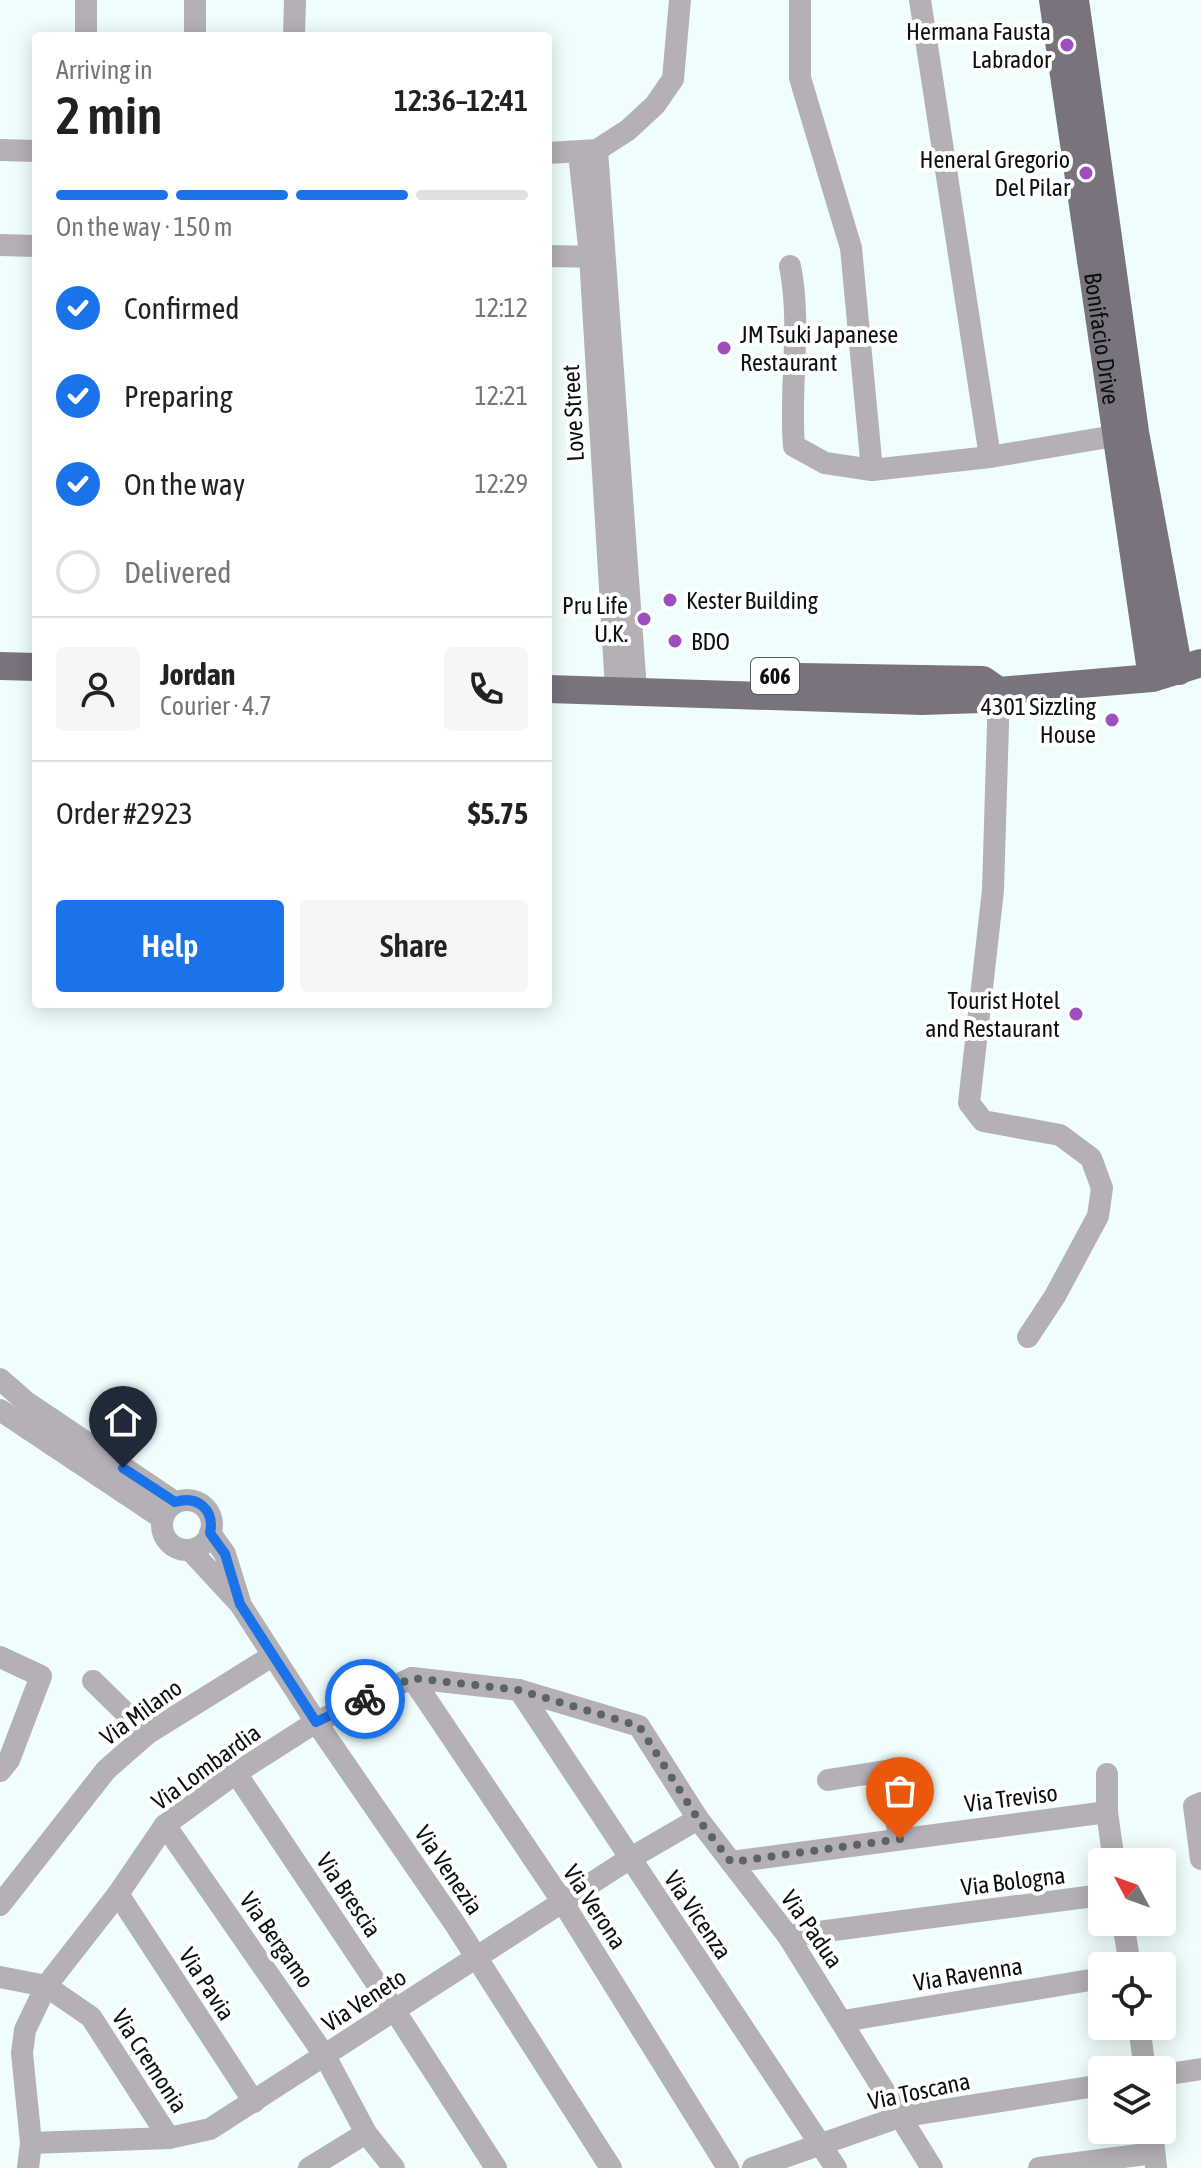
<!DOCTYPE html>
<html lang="en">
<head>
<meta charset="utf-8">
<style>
  body { margin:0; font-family:"Asap Condensed",sans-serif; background:#f6f6f6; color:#222; height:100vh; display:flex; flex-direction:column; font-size:30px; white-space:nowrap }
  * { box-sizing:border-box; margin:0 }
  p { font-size:26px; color:#767676 }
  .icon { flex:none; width:44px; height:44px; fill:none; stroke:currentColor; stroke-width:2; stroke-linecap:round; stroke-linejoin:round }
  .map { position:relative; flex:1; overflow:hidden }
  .drawer { position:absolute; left:32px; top:32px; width:520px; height:976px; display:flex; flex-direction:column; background:#fff; border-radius:8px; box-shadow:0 4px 20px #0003 }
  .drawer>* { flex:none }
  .needle { width:52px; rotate:311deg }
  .controls { position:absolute; left:1088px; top:1848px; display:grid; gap:16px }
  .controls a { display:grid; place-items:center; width:88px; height:88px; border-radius:8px; background:#fff; box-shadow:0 4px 20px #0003; font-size:40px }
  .pin { position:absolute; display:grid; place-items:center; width:68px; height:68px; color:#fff; margin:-82px -34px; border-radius:50% 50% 50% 0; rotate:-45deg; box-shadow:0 0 8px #0007 }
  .pin .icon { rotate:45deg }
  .courier { position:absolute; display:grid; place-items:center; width:80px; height:80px; margin:-40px; border:6px solid #1a73e8; border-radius:50%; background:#fff; color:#222; box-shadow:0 2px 10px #0007 }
  .overview em { font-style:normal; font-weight:600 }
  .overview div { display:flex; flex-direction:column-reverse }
  .overview { display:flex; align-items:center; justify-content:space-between; height:136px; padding:0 24px }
  h1 { font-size:52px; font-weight:600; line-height:60px }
  .bar { display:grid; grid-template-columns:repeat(4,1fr); gap:12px 8px; align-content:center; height:96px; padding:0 24px }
  .bar i { height:10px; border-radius:6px; background:#e0e0e0 }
  .bar .active { background:#1a73e8 }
  .bar p { grid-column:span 4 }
  .line { display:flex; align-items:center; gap:20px; padding:0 24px; border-top:2px solid #e0e0e0 }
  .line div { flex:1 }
  .round { display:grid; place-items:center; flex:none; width:84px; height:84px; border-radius:8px; background:#f6f6f6 }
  ol { padding:0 24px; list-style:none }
  li { display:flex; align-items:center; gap:24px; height:88px }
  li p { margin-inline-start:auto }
  li .icon { padding:8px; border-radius:50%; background:#1a73e8; color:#fff; stroke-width:4 }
  li:last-child { color:#767676 }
  li i { width:44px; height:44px; border:4px solid #e0e0e0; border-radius:50% }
  .button { display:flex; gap:16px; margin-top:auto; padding:16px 24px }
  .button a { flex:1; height:92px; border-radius:8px; background:#1a73e8; color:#fff; font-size:32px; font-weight:600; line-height:92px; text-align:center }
  .button a+a { background:#f6f6f6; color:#222 }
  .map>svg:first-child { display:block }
</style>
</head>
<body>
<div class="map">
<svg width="1201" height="2168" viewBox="0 0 1201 2168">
  <rect width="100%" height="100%" fill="#effefd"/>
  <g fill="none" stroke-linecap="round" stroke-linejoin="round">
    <g stroke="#b4b0b6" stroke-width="22">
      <path d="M 800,0 L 800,78 L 851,248 L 872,470"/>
      <path d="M 920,0 L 990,457"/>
      <path d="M 86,36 L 86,0"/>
      <path d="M 195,36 L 195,0"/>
      <path d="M 294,36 L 295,0"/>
      <path d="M 0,150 L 36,151"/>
      <path d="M 597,150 L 636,690"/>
      <path d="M 548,153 L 597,150 L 628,130 L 655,105 L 673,79 L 680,0"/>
      <path d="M 579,153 L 590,256 L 616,689"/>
      <path d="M 0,245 L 36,246"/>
      <path d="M 548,256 L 602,257"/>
      <path d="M 790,266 C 802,326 789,385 794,446 L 825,463 L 872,470 L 990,457 L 1132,433"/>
      <path d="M 999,691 L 993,890 L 969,1103 L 983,1121 L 1060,1135 L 1091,1158 L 1102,1188 L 1098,1216 L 1055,1296 L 1028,1337"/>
      <path d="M 0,1379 L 25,1401 L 175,1502"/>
      <path d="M 0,1410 L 162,1518"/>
      <circle cx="187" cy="1525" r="25"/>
      <path d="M 210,1533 L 225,1554 L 240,1602"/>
      <path d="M 190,1550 L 240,1604 L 316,1722 L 455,1924 L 611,2168"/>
      <path d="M 0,1657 L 41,1676 L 9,1760 L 0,1771"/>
      <path d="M 412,1678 L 562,1901 L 728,2168"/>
      <path d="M 93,1681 L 147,1734"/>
      <path d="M 519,1690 L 836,2168"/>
      <path d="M 236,1773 L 395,2011 L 496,2168"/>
      <path d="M 1107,1774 L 1107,1812 L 1114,1862"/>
      <path d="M 828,1780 L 885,1771 L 900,1839"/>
      <path d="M 1201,1803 L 1194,1806 L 1201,1859"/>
      <path d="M 165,1825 L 325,2056 L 366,2133 L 394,2168"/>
      <path d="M 731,1862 L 1107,1812"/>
      <path d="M 118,1894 L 254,2102"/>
      <path d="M 0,1905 L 106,1770 L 147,1734 L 272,1656"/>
      <path d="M 1123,1922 L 1130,1966"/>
      <path d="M 788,1936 L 1102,1895"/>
      <path d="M 0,1977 L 46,1986 L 91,2017 L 169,2138"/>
      <path d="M 843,2021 L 1102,1978"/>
      <path d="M 1139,2026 L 1145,2070"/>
      <path d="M 1162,2075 L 1201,2069"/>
      <path d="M 1152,2130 L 1156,2167"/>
      <path d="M 31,2143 L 169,2138 L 210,2129 L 629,1859 L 698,1819"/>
      <path d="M 28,2168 L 31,2143 L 22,2053 L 25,2030 L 46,1986 L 118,1894 L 165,1825 L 236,1773 L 316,1722 L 412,1678 L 519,1690 L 639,1726 L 698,1819 L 788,1936 L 932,2168"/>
      <path d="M 309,2168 L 366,2133"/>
      <path d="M 753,2168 L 899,2117 L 1102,2085"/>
      <path d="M 1039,2168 L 1154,2153"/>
    </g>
    <g stroke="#79737d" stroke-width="28">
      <path id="s1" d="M 1053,0 L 1152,678"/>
      <path d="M 1075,0 L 1135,432 L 1179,671"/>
      <path d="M 0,666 L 36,667"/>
      <path d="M 799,677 L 983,680 L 999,691"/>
      <path d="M 548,689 L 922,701 L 982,699 L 999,691 L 1152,678 L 1201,663"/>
    </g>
  </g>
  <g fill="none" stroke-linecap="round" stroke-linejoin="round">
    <path stroke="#5b6464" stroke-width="8" stroke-dasharray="0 14.4" d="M 365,1699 L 412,1678 L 519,1690 L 639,1726 L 698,1819 L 731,1862 L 900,1839"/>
    <path stroke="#1a73e8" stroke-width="10" d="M 123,1468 L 175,1502 C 198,1495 215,1510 210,1533 L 225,1554 L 240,1604 L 316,1722 L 365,1699"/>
  </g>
  <g fill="#9d4ebf" stroke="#fff" stroke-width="3">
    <circle cx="1067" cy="45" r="8"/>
    <circle cx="1086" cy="173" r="8"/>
    <circle cx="724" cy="348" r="8"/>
    <circle cx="670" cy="600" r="8"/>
    <circle cx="644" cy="619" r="8"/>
    <circle cx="675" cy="641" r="8"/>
    <circle cx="1112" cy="720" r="8"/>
    <circle cx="1076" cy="1014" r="8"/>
  </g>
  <g text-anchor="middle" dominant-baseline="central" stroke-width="8" stroke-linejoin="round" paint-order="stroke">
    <rect fill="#fff" stroke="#545858" stroke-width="2" x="751" y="658" width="48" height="36" rx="6"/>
    <g font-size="22" font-weight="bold" fill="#0b1111">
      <text x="775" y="676">606</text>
    </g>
    <g font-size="24" fill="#0b1111" stroke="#fff" text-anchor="end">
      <text x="1051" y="31">Hermana Fausta<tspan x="1051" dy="28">Labrador</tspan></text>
      <text x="1070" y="159">Heneral Gregorio<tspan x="1070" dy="28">Del Pilar</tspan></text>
      <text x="740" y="334" text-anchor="start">JM Tsuki Japanese<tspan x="740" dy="28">Restaurant</tspan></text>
      <text x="686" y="600" text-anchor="start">Kester Building</text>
      <text x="628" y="605">Pru Life<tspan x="628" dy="28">U.K.</tspan></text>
      <text x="691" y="641" text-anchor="start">BDO</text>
      <text x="1096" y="706">4301 Sizzling<tspan x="1096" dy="28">House</tspan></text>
      <text x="1060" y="1000">Tourist Hotel<tspan x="1060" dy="28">and Restaurant</tspan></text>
    </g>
    <g font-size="24" fill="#0b1111" stroke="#fff">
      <text stroke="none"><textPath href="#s1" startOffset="342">Bonifacio Drive</textPath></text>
      <text transform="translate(573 413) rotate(-93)">Love Street</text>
      <text transform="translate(141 1712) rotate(-36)">Via Milano</text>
      <text transform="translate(206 1767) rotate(-36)">Via Lombardia</text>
      <text transform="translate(1011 1798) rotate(-7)">Via Treviso</text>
      <text transform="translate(449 1870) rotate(56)">Via Venezia</text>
      <text transform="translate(1013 1881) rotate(-7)">Via Bologna</text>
      <text transform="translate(349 1895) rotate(56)">Via Brescia</text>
      <text transform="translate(595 1907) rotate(57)">Via Verona</text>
      <text transform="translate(698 1915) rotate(56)">Via Vicenza</text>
      <text transform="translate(812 1929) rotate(55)">Via Padua</text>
      <text transform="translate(277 1940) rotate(55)">Via Bergamo</text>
      <text transform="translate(968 1974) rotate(-9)">Via Ravenna</text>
      <text transform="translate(207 1984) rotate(57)">Via Pavia</text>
      <text transform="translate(364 2000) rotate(-33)">Via Veneto</text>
      <text transform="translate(150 2061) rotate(57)">Via Cremonia</text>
      <text transform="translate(919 2091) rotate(-12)">Via Toscana</text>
    </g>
  </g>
</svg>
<div class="controls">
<a><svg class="needle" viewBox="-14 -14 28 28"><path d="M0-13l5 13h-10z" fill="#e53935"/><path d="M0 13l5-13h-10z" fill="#767676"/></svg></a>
<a><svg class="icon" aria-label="locate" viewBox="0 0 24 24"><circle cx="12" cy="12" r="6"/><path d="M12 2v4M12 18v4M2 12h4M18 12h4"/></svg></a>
<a><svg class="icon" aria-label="layers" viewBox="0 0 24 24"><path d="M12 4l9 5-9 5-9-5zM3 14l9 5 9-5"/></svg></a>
</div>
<div class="pin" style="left:900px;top:1839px;background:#ea580c"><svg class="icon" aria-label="bag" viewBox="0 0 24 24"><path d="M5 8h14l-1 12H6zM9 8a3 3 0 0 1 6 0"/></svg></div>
<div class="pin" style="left:123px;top:1468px;background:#1f2937"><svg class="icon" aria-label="home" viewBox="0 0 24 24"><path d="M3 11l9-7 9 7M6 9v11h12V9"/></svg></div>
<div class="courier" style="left:365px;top:1699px"><svg class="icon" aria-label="bike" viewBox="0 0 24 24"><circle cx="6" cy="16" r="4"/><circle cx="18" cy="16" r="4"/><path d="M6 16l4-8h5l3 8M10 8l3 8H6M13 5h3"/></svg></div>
<section class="drawer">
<div class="overview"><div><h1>2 min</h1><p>Arriving in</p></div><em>12:36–12:41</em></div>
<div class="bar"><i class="active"></i><i class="active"></i><i class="active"></i><i></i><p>On the way · 150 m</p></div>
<ol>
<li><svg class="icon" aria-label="check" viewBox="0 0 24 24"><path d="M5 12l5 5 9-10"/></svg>Confirmed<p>12:12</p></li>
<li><svg class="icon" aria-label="check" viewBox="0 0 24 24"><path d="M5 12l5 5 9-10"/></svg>Preparing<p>12:21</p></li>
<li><svg class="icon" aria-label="check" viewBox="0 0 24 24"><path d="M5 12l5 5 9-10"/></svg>On the way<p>12:29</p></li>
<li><i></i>Delivered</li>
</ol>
<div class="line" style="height:144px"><a class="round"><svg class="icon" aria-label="person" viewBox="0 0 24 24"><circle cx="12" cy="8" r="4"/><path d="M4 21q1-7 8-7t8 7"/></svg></a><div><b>Jordan</b><p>Courier · 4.7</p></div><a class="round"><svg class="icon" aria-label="phone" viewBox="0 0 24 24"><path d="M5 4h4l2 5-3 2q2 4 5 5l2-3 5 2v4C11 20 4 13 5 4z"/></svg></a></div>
<div class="line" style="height:104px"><div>Order #2923</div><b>$5.75</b></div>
<div class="button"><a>Help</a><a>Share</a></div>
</section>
</div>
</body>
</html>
